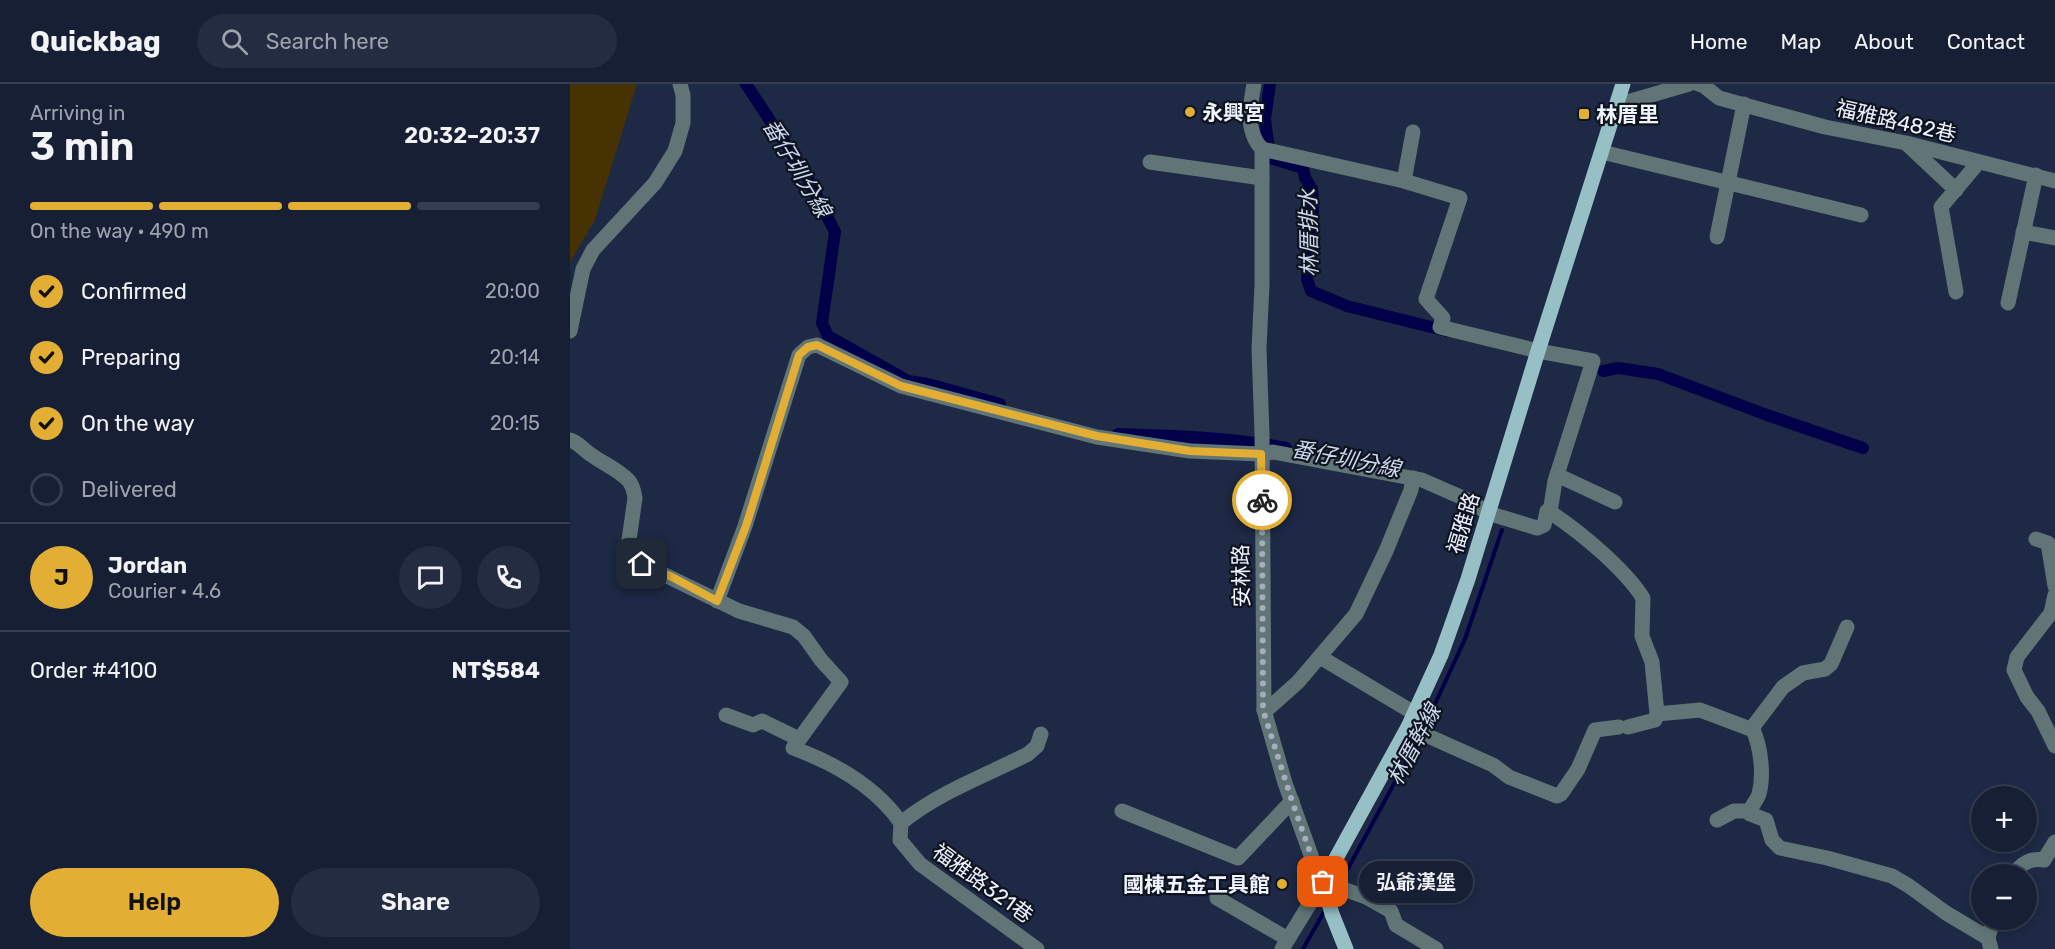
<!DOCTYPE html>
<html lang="en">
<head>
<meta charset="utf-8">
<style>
  body { margin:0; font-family:Rubik,"Noto Sans TC",sans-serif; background:#232c40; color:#f1f3f6; height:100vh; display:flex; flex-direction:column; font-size:22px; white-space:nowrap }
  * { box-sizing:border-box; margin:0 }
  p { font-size:20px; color:#9ea2ac }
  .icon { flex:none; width:33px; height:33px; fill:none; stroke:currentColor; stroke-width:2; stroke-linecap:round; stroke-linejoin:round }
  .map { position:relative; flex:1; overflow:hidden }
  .side { display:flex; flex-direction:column; background:#161f34; width:570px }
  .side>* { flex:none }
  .buttons { position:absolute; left:1401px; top:702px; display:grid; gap:12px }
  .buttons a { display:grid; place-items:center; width:66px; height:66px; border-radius:50%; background:#161f34; box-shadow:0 3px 9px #0003,0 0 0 2px #353d4f; font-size:30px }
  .pin { position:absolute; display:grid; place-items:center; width:51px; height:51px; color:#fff; margin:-26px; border-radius:12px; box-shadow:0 3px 9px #0006 }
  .courier { position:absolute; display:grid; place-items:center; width:60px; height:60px; margin:-30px; border:4px solid #e2af34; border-radius:50%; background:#fff; color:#222; box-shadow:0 2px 8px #0007 }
  .bubble { position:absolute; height:42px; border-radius:21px; background:#161f34; box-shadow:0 3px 9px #0003,0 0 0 2px #353d4f; font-size:20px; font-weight:600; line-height:42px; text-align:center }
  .overview em { font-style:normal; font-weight:600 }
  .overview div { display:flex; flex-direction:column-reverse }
  .overview { display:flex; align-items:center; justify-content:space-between; height:102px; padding:0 30px }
  h1 { font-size:39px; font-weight:600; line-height:45px }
  .bar { display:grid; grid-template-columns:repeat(4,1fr); gap:9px 6px; align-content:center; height:72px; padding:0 30px }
  .bar i { height:8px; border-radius:4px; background:#353d4f }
  .bar .active { background:#e2af34 }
  .bar p { grid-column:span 4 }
  .line { display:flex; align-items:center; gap:15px; padding:0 30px; border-top:2px solid #353d4f }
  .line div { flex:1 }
  .round { display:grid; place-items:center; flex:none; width:63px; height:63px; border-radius:32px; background:#232c40 }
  ol { padding:0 30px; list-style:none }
  li { display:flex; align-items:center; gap:18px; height:66px }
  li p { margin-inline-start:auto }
  li .icon { padding:6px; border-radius:50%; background:#e2af34; color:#111; stroke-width:4 }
  li:last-child { color:#9ea2ac }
  li i { width:33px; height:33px; border:3px solid #353d4f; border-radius:50% }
  .button { display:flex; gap:12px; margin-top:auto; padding:12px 30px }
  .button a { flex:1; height:69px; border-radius:36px; background:#e2af34; color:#111; font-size:24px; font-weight:600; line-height:69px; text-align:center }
  .button a+a { background:#232c40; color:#f1f3f6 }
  header { display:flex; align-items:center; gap:36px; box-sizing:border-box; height:84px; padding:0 30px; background:#161f34; border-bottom:2px solid #353d4f }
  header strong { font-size:28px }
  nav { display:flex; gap:33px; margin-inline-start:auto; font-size:21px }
  .search { width:420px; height:54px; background:#232c40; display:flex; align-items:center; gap:15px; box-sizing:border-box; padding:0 21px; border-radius:33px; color:#9ea2ac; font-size:22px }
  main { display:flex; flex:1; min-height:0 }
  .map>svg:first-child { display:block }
</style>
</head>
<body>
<header>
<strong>Quickbag</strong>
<div class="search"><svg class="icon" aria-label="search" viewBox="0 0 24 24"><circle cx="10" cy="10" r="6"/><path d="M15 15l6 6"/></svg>Search here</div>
<nav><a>Home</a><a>Map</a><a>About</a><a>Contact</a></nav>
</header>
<main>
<section class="side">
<div class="overview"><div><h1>3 min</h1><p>Arriving in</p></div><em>20:32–20:37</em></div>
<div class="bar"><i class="active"></i><i class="active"></i><i class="active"></i><i></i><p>On the way · 490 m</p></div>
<ol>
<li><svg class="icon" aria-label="check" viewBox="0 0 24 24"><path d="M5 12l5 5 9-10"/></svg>Confirmed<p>20:00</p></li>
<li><svg class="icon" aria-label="check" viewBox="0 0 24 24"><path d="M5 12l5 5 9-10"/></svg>Preparing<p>20:14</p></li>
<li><svg class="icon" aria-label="check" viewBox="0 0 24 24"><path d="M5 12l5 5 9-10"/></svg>On the way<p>20:15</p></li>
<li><i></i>Delivered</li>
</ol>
<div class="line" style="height:108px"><b class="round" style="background:#e2af34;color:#111">J</b><div><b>Jordan</b><p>Courier · 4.6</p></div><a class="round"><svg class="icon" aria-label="chat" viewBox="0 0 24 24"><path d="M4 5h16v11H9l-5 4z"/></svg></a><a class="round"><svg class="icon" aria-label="phone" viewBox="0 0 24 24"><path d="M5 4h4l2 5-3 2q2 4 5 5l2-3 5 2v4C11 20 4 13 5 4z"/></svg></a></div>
<div class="line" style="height:78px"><div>Order #4100</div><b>NT$584</b></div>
<div class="button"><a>Help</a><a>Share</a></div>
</section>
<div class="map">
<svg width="1485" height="865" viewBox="0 0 1485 865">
  <rect width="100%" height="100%" fill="#1d2945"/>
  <path fill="#473302" d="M 0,0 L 67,0 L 25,136 L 0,178 Z"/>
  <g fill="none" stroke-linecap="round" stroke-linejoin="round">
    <g stroke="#010049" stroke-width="4">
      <path d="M 853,646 L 895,555 L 932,446"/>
      <path d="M 770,799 L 850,652"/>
      <path d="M 733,865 L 755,826"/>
    </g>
    <g stroke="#010049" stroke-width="12">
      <path d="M 176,0 L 236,91 L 265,148 L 252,239 L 258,252 L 338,297 L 358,300 L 430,320"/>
      <path d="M 700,0 L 695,35 L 700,74 L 733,84 L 735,94 L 742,105 L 743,127 L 737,195 L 741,207 L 777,222 L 877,247"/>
      <path d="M 1033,287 L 1048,284 L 1088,290 L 1197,331 L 1293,364"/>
      <path d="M 548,350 C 605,352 661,353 716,364"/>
    </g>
    <g stroke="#617577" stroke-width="15">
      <path d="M 684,0 C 680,22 675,47 692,65 L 692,201 L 689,265 L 692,350 L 694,626 L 715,699 L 742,774 L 753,798"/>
      <path d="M 1128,0 L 1134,2 L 1149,14 L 1255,43 L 1336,59 L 1485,97"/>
      <path d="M 1047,21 L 1119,0"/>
      <path d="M 1338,61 L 1386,106"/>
      <path d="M 692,65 L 834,97 L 890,114 L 856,215 L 873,234 L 870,243 L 968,267 L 1023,277 L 985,397 L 980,428"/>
      <path d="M 1032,68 L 1291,131"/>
      <path d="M 580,78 L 692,94"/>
      <path d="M 834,97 L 843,48"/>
      <path d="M 1453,148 L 1485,154"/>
      <path d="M 1147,153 L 1174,20"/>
      <path d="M 1386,208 L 1371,123 L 1408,79"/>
      <path d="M 1438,219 L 1466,91"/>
      <path d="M 0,247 L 13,185 L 23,166 L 85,99 L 105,67 L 113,39 L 113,11 L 110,0"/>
      <path d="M 0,356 C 10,359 14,367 23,372 C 34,380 49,386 59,397 C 63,402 64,407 65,414 L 57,470 L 62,475 L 169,527 L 223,543 L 234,552 L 251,576 L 271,598 L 223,664 C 264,679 306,703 331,739 L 330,756 L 350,780 L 467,865"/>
      <path d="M 987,391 L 1045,418"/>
      <path d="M 1466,455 L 1478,459 L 1485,502"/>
      <path d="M 1485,511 L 1481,529 L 1447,573 L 1444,586 L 1457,613 L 1468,627 L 1485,662"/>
      <path d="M 147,517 L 175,442 L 229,271 L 238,263 L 247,261 L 331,302 L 527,353 L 620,367 L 691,370 L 703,368 L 852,396 L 900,417 L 918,429 L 967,444 L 974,441 L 977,427 L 980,428 C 1010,448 1054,484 1073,514 L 1072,552 L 1082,578 L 1087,630 L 1130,626 L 1183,646 C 1191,663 1194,692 1189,710 C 1187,716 1182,721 1180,727"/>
      <path d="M 750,573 L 844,629"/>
      <path d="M 694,626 L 700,623 L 728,598 L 786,530 L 816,467 L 841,406 L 843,394"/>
      <path d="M 156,631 L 183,641 L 192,637 L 229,655"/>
      <path d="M 838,643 L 923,681 L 939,693 L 987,712 L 991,710 L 1008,685 L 1025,646 L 1049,643"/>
      <path d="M 1058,643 L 1085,636 L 1087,630"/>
      <path d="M 1183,646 L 1185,640 L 1213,603 L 1233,589 L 1255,585 L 1261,580 L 1277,543"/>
      <path d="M 552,727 L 668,774 L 722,717"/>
      <path d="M 1147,736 L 1164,727 L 1180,727 L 1180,730 L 1196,736 L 1202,756 L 1210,764 L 1257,774 L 1322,792 L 1339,802 L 1376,829 L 1418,854"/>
      <path d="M 331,739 C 369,708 415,692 458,670 L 467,662 L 471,650"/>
      <path d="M 1444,790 C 1452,779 1460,774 1474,776 L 1485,758"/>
      <path d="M 753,798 L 796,813 L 821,827 L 826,841 L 866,865"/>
      <path d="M 647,814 L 718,855"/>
      <path d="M 712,865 L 753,798"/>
      <path d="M 1421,865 L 1418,854 L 1423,836"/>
    </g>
    <path stroke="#96c0c5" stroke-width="15" d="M 776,865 L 762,830 L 753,798 L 838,643 L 871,571 L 898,495 L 968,267 L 1053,0"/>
  </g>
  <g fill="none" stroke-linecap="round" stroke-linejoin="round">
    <path stroke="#a6adbe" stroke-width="6" stroke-dasharray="0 10.8" d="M 692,416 L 693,626 L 722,717 L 742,774 L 753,798"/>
    <path stroke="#e2af34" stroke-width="8" d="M 72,480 L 102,493 L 147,517 L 176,442 L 229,271 L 238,263 L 247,261 L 331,302 L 527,352 L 620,367 L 691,370 L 692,416"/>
  </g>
  <g fill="#e2af34" stroke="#0d131f" stroke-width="2">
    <circle cx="620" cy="28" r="6"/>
    <rect x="1008" y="24" width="12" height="12" rx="3"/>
    <circle cx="712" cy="800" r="6"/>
  </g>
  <g text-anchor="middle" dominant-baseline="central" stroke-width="4.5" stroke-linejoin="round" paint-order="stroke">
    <g font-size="21" font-weight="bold" fill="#eff4ff" stroke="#0d131f" text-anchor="start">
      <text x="632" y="28">永興宮</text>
      <text x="1026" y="30">林厝里</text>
      <text x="700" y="800" text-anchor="end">國棟五金工具館</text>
    </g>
    <g font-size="21" fill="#eff4ff" stroke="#0d131f">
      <text transform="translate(1326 37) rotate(13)">福雅路482巷</text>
      <text transform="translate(893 439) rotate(-73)">福雅路</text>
      <text transform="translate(671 492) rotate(-91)">安林路</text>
      <text transform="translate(413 799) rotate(36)">福雅路321巷</text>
    </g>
    <g font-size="22" font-style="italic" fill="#cdd8ed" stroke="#0d131f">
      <text transform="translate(227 84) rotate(59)">番仔圳分線</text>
      <text transform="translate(739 149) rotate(-91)">林厝排水</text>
      <text transform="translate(776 375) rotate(11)">番仔圳分線</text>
      <text transform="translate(844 661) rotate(-62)">林厝幹線</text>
    </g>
  </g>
</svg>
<div class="buttons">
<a>+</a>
<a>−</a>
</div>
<div class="pin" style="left:753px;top:798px;background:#ea580c"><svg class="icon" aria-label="bag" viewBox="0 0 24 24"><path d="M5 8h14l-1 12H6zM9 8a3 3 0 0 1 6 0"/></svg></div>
<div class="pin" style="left:72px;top:480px;background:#1f2937"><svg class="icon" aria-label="home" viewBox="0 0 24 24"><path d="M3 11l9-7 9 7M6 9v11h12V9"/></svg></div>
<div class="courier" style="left:692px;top:416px"><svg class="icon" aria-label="bike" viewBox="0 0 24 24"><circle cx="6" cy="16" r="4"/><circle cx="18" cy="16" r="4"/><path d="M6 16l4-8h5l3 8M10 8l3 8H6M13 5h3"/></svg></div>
<div class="bubble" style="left:789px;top:777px;width:114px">弘爺漢堡</div>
</div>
</main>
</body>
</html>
